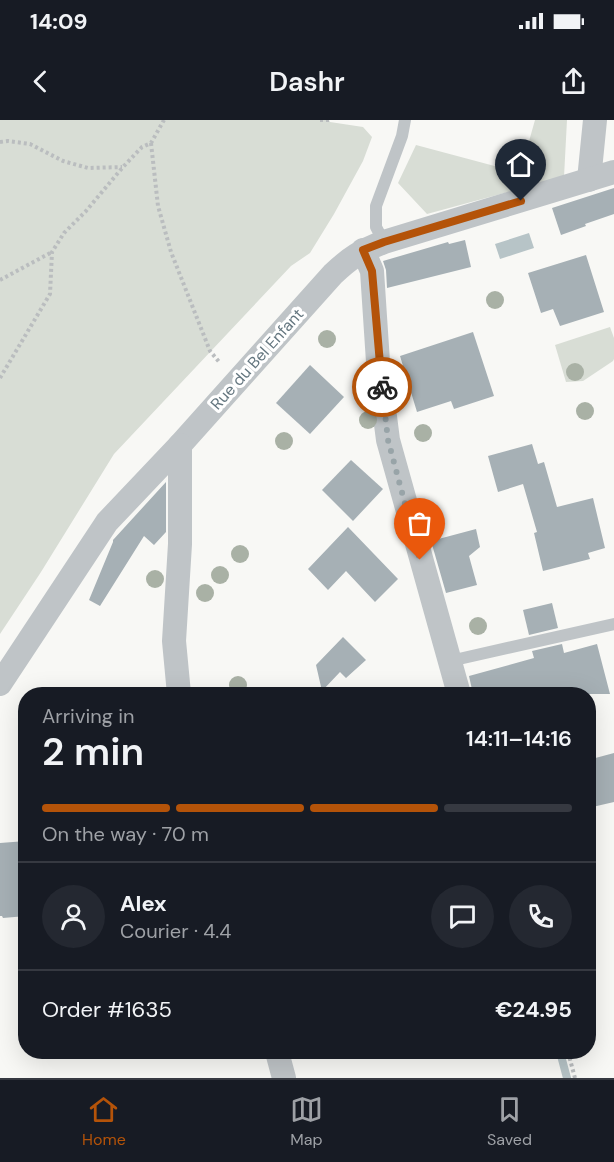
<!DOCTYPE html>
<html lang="en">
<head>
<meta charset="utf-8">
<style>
  body { margin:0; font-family:"DM Sans",sans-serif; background:#242831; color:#f1f3f6; height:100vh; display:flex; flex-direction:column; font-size:22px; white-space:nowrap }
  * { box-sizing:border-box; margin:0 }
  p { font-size:20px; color:#9ea1a6 }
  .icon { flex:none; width:33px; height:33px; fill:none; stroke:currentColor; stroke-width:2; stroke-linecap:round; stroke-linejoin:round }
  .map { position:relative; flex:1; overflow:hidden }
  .panel { position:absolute; left:18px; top:567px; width:578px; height:372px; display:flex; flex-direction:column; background:#171b24; border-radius:24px; box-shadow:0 6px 24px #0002 }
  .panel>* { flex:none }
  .pin { position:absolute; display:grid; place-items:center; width:51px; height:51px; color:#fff; margin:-62px -26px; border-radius:50% 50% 50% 0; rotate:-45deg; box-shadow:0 0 6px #0007 }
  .pin .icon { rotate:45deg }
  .courier { position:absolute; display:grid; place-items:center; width:60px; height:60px; margin:-30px; border:4px solid #b45309; border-radius:50%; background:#fff; color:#222; box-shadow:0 2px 8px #0007 }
  .summary em { font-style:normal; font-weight:600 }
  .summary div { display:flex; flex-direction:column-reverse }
  .summary { display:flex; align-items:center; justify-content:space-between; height:102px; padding:0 24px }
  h1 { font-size:39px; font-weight:600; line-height:45px }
  .bar { display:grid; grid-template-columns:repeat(4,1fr); gap:9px 6px; align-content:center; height:72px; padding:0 24px }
  .bar i { height:8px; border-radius:4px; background:#363941 }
  .bar .current { background:#b45309 }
  .bar p { grid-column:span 4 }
  .line { display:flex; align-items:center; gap:15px; padding:0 24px; border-top:2px solid #363941 }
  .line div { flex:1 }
  .round { display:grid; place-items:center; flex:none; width:63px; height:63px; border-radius:32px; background:#242831 }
  .status { display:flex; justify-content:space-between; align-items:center; height:42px; padding:0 30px; background:#171b24; direction:ltr }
  .status svg { height:16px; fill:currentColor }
  header { display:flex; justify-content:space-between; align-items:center; height:78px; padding:0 24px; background:#171b24; font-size:27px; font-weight:600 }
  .tabs { display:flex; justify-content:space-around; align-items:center; height:84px; border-top:2px solid #363941; background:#171b24; font-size:16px; color:#9ea1a6 }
  .tabs a { display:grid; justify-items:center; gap:3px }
  .tabs .current { color:#b45309 }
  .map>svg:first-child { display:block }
</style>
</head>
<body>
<div class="status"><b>14:09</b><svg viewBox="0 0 49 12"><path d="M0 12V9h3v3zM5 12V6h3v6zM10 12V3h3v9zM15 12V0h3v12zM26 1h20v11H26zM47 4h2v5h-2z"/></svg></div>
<header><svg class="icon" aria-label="back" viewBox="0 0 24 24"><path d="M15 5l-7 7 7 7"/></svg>Dashr<svg class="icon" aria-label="share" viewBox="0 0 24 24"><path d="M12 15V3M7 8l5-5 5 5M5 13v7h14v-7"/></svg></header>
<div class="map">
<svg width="614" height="958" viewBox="0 0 614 958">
  <rect width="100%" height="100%" fill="#f8f8f5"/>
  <g fill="#d8ddd5">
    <path d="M 0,0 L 329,0 L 330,2 L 363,7 L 372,17 L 363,41 L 334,94 L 310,133 L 291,146 L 114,334 L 41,452 L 0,514 Z"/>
    <path d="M 535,0 L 567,0 L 564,57 L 427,94 L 398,63 L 416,25 L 502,48 L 522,46 Z"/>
    <path d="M 610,207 L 614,218 L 614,239 L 613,241 L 583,261 L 566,262 L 555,225 Z"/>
  </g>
  <path fill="#b7c4c7" d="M 529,113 L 534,128 L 500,139 L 495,124 Z"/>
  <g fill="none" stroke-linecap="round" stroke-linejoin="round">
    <path stroke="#b7c4c7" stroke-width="8" d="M 560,932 L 567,958"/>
  </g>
  <g fill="#a6b0b5">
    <path d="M 614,68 L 614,94 L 585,104 L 586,106 L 561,115 L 552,88 Z"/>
    <path d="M 465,120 L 471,147 L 387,168 L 386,150 L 383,141 L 448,122 L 449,124 Z"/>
    <path d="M 586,135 L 604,192 L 560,206 L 553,189 L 541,193 L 528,153 Z"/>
    <path d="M 473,212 L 494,276 L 454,289 L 451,281 L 417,292 L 400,236 Z"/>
    <path d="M 310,245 L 344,277 L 310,314 L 276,283 Z"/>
    <path d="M 532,324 L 538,344 L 544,342 L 557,387 L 593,378 L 605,428 L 588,433 L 590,439 L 543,451 L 534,413 L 537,412 L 523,364 L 498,372 L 488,336 Z"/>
    <path d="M 351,340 L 383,369 L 353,401 L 322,370 Z"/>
    <path d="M 166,362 L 166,412 L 154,425 L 144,416 L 100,486 L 89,480 L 113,422 L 113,420 Z"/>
    <path d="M 348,407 L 398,459 L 375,482 L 346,451 L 328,470 L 308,449 Z"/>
    <path d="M 476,409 L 480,427 L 469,436 L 477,465 L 446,473 L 431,421 Z"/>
    <path d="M 552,483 L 558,508 L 529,515 L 523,490 Z"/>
    <path d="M 343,517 L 366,540 L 346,558 L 340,552 L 322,571 L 316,545 Z"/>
    <path d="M 562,524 L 564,533 L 597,524 L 610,574 L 473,574 L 469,556 L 534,538 L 532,531 Z"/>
    <path d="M 614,633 L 614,682 L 588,688 L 588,640 Z"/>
    <path d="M 26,721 L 26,796 L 3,798 L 2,796 L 0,796 L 0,723 Z"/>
  </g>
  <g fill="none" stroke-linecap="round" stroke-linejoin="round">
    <g stroke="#babdbf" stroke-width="4" stroke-dasharray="3 3" stroke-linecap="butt">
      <path d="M 320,0 L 331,0"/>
      <path d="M 0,22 L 8,21 L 30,24 L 63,41 L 88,48 L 122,47"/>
      <path d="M 151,23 L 158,86 L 171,132 L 210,231 L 220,243"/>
      <path d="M 0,160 L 52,132"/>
      <path d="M 0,258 L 50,174 L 52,132 L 64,113 L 86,91 L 123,47 L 142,27 L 151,23 L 164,0"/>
      <path d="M 568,932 L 575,958"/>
    </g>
    <g stroke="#bfc4c7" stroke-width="12">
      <path d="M 384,122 L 376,107 L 376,86 L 402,16 L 405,0"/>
      <path d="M 450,541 L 614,504"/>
    </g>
    <g stroke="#bfc4c7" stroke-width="24">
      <path d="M 589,60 L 595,0"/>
      <path d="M 363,130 L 372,151 L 378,242 L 388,320 L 459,574"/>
      <path d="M 0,564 L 107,402 L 180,325 L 333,154 C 351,137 361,131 384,122 L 614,52"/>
      <path d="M 179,574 L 174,521 L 180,424 L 180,325"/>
      <path d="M 277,932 L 284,958"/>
    </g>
  </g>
  <g fill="#a9b1a5">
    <circle cx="495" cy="180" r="9"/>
    <circle cx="327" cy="219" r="9"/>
    <circle cx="575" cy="252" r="9"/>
    <circle cx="585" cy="291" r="9"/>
    <circle cx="368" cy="300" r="9"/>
    <circle cx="423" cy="313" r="9"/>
    <circle cx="284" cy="321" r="9"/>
    <circle cx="240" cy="434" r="9"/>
    <circle cx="220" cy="455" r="9"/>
    <circle cx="155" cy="459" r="9"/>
    <circle cx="205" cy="473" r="9"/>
    <circle cx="478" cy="506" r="9"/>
    <circle cx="238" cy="565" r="9"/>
  </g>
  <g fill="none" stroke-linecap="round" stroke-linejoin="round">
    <path stroke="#98a4a8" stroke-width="6" stroke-dasharray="0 10.8" d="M 382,267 L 388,320 L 420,440"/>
    <path stroke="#b45309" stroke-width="8" d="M 382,267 L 372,151 L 363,130 L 384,122 L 521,81"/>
  </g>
  <g text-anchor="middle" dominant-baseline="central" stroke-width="6" stroke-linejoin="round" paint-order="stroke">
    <g font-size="16" fill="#64767f" stroke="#fff">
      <text transform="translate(257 239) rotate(-48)">Rue du Bel Enfant</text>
    </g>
  </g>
</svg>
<div class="pin" style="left:420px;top:440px;background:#ea580c"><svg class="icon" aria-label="bag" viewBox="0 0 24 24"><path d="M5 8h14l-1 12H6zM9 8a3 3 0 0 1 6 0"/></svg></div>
<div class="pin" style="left:521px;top:81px;background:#1f2937"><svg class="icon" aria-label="home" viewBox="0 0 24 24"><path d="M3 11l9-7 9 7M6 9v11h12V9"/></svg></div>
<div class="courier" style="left:382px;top:267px"><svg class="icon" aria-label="bike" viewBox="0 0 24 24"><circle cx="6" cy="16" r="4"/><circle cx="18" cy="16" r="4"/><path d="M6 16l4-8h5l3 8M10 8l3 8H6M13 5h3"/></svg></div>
<section class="panel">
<div class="summary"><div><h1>2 min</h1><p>Arriving in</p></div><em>14:11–14:16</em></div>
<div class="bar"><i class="current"></i><i class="current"></i><i class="current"></i><i></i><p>On the way · 70 m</p></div>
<div class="line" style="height:108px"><a class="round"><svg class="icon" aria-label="person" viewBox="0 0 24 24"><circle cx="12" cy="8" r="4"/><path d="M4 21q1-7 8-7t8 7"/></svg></a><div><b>Alex</b><p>Courier · 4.4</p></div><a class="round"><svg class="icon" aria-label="chat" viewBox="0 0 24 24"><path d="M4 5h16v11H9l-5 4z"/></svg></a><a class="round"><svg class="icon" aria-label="phone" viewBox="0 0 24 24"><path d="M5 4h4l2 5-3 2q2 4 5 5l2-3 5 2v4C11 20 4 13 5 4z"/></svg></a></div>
<div class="line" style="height:78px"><div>Order #1635</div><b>€24.95</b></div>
</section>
</div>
<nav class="tabs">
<a class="current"><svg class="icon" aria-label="home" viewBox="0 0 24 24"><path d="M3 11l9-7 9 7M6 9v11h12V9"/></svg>Home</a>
<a><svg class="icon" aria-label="map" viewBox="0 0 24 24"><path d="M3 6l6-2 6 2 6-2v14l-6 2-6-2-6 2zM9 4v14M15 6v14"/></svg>Map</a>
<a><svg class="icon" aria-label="saved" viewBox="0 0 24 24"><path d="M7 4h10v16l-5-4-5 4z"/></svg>Saved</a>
</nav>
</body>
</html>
